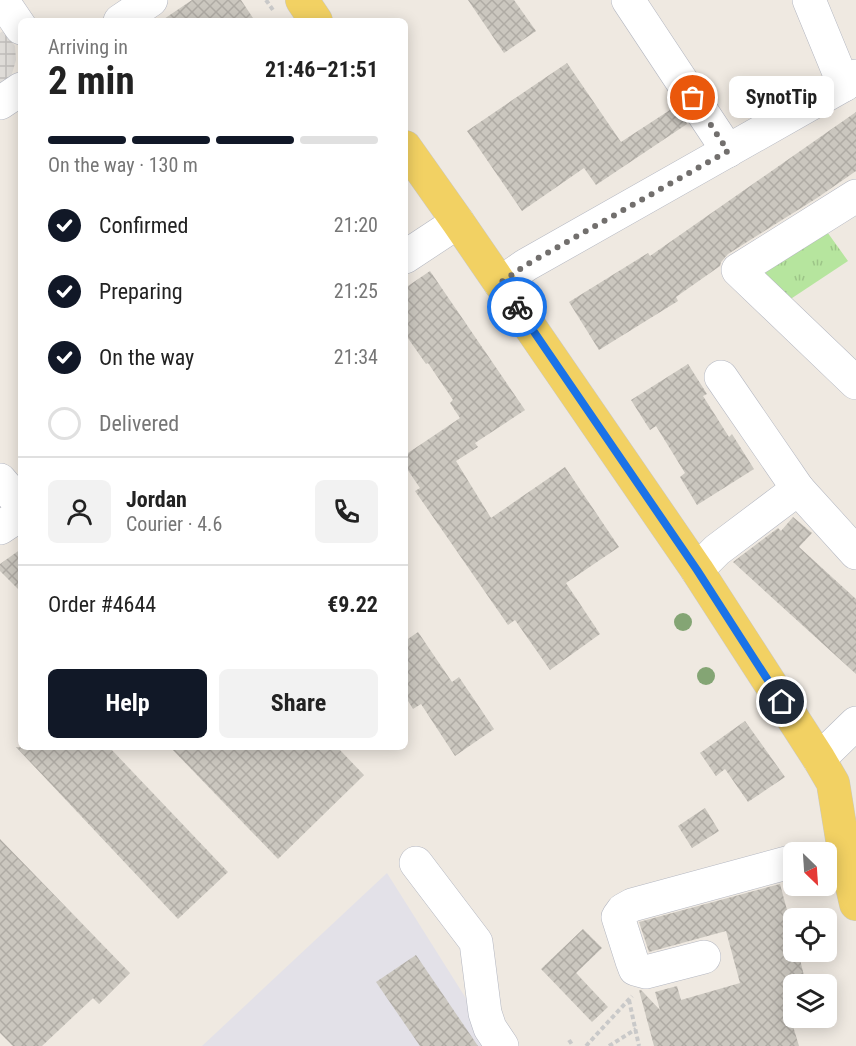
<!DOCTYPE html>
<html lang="en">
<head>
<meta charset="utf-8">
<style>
  body { margin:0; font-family:"Roboto Condensed",sans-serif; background:#f2f2f2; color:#222; height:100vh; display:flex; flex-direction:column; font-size:22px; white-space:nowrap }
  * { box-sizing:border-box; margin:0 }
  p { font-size:20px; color:#767676 }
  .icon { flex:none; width:33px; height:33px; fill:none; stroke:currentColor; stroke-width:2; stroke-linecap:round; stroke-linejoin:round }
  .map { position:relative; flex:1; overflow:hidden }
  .sheet { position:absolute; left:18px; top:18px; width:390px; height:732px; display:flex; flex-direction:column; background:#fff; border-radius:9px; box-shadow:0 3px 15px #0003 }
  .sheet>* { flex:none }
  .needle { width:39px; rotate:155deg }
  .tools { position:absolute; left:783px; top:842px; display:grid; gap:12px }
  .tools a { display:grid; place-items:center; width:54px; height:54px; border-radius:9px; background:#fff; box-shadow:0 3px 15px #0003; font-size:30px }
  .pin { position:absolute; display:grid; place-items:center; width:51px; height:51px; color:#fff; margin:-26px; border:3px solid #fff; border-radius:50%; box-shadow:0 2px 6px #0007 }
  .courier { position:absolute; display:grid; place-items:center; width:60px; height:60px; margin:-30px; border:4px solid #1a73e8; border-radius:50%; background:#fff; color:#222; box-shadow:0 2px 8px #0007 }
  .bubble { position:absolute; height:42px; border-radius:9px; background:#fff; box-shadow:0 3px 15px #0003; font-size:20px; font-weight:700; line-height:42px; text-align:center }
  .overview em { font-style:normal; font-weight:700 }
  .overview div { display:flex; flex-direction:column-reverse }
  .overview { display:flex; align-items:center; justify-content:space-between; height:102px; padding:0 30px }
  h1 { font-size:39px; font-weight:700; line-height:45px }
  .bar { display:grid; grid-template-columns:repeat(4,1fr); gap:9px 6px; align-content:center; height:72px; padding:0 30px }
  .bar i { height:8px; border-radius:4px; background:#e0e0e0 }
  .bar .current { background:#111827 }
  .bar p { grid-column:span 4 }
  .line { display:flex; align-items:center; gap:15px; padding:0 30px; border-top:2px solid #e0e0e0 }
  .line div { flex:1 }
  .round { display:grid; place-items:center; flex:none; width:63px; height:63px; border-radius:9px; background:#f2f2f2 }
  ol { padding:0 30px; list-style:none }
  li { display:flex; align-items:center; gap:18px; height:66px }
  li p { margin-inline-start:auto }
  li .icon { padding:6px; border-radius:50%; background:#111827; color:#fff; stroke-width:4 }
  li:last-child { color:#767676 }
  li i { width:33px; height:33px; border:3px solid #e0e0e0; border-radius:50% }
  .action { display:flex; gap:12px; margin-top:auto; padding:12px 30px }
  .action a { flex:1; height:69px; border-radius:9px; background:#111827; color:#fff; font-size:24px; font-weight:700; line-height:69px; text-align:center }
  .action a+a { background:#f2f2f2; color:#222 }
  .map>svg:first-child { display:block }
</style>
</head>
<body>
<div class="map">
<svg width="856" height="1046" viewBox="0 0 856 1046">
  <defs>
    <pattern id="park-tufts" width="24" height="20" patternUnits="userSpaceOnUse" patternTransform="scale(1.5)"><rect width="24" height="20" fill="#b6e59e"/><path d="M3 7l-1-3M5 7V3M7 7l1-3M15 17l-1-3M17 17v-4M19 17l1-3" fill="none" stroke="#9dc588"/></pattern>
    <pattern id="plaza-grid" width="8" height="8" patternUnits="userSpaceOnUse" patternTransform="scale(1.5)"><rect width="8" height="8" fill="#dfdcd8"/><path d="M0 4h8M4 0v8" fill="none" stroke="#c0bdba"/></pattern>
    <pattern id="building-cross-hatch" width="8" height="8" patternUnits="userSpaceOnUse" patternTransform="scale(1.5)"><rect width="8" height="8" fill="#cbc7bf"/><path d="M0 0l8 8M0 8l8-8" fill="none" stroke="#afaba4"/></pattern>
  </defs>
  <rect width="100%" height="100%" fill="#efe9e1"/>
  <path fill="#e3e1e8" d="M 387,873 L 496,1046 L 202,1046 Z"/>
  <path fill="url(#park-tufts)" d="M 825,229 L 848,261 L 777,308 L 754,276 Z"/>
  <path fill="url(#plaza-grid)" d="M 3,31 L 15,46 L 16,60 L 11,77 L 0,86 L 0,33 Z"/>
  <g fill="url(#building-cross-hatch)">
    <path d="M 192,0 L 241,0 L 255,21 L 161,21 Z"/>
    <path d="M 468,0 L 514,0 L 536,31 L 504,53 Z"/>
    <path d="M 567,63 L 621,142 L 676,106 L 687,124 L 596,185 L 584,168 L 522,211 L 467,131 Z"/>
    <path d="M 856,112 L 856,171 L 817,198 L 728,254 L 721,262 L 720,266 L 676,297 L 678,301 L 599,350 L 569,302 L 648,253 L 650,256 Z"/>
    <path d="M 430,271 L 525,410 L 475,443 L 478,447 L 456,461 L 491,518 L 565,467 L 619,547 L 566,583 L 600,634 L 550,670 L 515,620 L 508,625 L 415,491 L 420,488 L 405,466 L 405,455 L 460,418 L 450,403 L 453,400 L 428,363 L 426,364 L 405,334 L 405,288 Z"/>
    <path d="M 688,364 L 707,394 L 703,396 L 729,437 L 732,434 L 754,469 L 697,505 L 680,477 L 685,473 L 656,426 L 650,430 L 631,400 Z"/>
    <path d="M 793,517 L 812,533 L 799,547 L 856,599 L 856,674 L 733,562 L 778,528 L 781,531 Z"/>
    <path d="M 21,549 L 21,592 L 0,571 L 0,564 Z"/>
    <path d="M 418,632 L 452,682 L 459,677 L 494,729 L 455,756 L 421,704 L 413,709 L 405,696 L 405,641 Z"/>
    <path d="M 745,721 L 785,777 L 748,802 L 725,769 L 716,776 L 700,753 Z"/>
    <path d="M 16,747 L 109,747 L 228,872 L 178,919 Z"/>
    <path d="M 170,747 L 337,747 L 364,775 L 278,859 Z"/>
    <path d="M 705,808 L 719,831 L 692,848 L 678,826 Z"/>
    <path d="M 0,839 L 130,973 L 99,1004 L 93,998 L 42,1046 L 13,1046 L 0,1033 Z"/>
    <path d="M 780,884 L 794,936 L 794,951 L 798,951 L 806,984 L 794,984 L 794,1017 L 815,1017 L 816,1020 L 793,1026 L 799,1046 L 654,1046 L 639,990 L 641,990 L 660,1010 L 655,992 L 677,986 L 681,1000 L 740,983 L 726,931 L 649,952 L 639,922 Z"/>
    <path d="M 583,929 L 602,948 L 576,973 L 608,1007 L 592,1022 L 541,969 Z"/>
    <path d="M 416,955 L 478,1046 L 420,1046 L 376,982 Z"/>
  </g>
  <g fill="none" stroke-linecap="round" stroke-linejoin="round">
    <defs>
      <g id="minor">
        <path d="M 2,0 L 21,28"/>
        <path d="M 628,0 L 728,151"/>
        <path d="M 809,0 L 844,85"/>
        <path d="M 120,21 L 151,0"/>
        <path d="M 0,103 L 21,89"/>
        <path d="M 856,196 L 738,270 L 856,383"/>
        <path d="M 405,257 L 458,222"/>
        <path d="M 500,283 L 526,265 L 844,85 L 856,76"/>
        <path d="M 721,377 L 798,489"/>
        <path d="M 0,480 L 21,505"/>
        <path d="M 0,528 L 21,514"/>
        <path d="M 697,570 L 717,550 L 798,489 L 856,553"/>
        <path d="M 819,759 L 856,723"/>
        <path d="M 416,863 L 476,942 L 485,1013 L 490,1028 L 502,1046"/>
        <path d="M 704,957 L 646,972 L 635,969 L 632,961 L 618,917 L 623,910 L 632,905 L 794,861"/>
      </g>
      <g id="major">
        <path d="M 302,0 L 316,21"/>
        <path d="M 405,147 L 458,222 L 697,570 L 819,759 L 833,783 L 844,851 L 856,904"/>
      </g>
    </defs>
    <use href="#minor" stroke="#b4b7c1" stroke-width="34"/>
    <use href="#major" stroke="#c9c9c9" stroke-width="34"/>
    <g stroke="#c9c9c9" stroke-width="4" stroke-dasharray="4.5 3" stroke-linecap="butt">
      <path d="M 266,0 L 273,10"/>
      <path d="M 629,1000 L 639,1046"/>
      <path d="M 569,1040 L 573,1046"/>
      <path d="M 586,1046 L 632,996"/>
      <path d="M 609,1046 L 636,1029"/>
    </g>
    <use href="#minor" stroke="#fff" stroke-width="33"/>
    <use href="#major" stroke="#f2d163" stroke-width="33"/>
  </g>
  <g fill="#84a574">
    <circle cx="683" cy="622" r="9"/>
    <circle cx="706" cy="676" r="9"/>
  </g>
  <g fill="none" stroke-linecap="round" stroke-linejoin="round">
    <path stroke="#726f6d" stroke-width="6" stroke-dasharray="0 10.8" d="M 517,307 L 500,283 L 526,265 L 728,151 L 693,98"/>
    <path stroke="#1a73e8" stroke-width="8" d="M 517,307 L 697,570 L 782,702"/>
  </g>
</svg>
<div class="tools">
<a><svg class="needle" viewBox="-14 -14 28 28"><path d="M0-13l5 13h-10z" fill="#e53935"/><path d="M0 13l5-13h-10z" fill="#767676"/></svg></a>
<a><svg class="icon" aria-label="locate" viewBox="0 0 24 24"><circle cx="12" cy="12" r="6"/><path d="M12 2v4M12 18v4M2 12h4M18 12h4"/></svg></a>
<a><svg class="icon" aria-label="layers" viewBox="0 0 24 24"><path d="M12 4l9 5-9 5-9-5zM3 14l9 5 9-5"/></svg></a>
</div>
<div class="pin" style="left:693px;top:98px;background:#ea580c"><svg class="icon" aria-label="bag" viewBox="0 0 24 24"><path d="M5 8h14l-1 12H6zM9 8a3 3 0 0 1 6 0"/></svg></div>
<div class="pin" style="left:782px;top:702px;background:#1f2937"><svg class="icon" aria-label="home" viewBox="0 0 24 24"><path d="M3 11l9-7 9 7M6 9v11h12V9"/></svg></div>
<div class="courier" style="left:517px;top:307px"><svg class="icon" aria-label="bike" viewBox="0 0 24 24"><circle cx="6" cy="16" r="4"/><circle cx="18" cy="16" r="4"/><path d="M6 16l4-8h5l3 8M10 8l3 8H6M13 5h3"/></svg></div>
<div class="bubble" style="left:729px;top:76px;width:105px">SynotTip</div>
<section class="sheet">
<div class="overview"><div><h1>2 min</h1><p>Arriving in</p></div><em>21:46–21:51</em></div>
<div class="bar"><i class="current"></i><i class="current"></i><i class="current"></i><i></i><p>On the way · 130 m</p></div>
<ol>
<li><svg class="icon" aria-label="check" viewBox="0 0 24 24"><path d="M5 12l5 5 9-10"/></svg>Confirmed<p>21:20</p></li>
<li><svg class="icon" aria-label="check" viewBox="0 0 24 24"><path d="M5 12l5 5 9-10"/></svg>Preparing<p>21:25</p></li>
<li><svg class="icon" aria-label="check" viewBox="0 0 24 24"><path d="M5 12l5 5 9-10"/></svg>On the way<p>21:34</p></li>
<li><i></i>Delivered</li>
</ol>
<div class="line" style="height:108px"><a class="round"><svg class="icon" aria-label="person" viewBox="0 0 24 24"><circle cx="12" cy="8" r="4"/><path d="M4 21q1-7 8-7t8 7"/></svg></a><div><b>Jordan</b><p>Courier · 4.6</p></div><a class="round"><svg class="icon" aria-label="phone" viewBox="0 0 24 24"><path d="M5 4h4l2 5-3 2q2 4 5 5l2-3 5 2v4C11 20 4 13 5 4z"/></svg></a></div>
<div class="line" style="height:78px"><div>Order #4644</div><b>€9.22</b></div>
<div class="action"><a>Help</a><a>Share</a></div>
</section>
</div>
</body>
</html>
